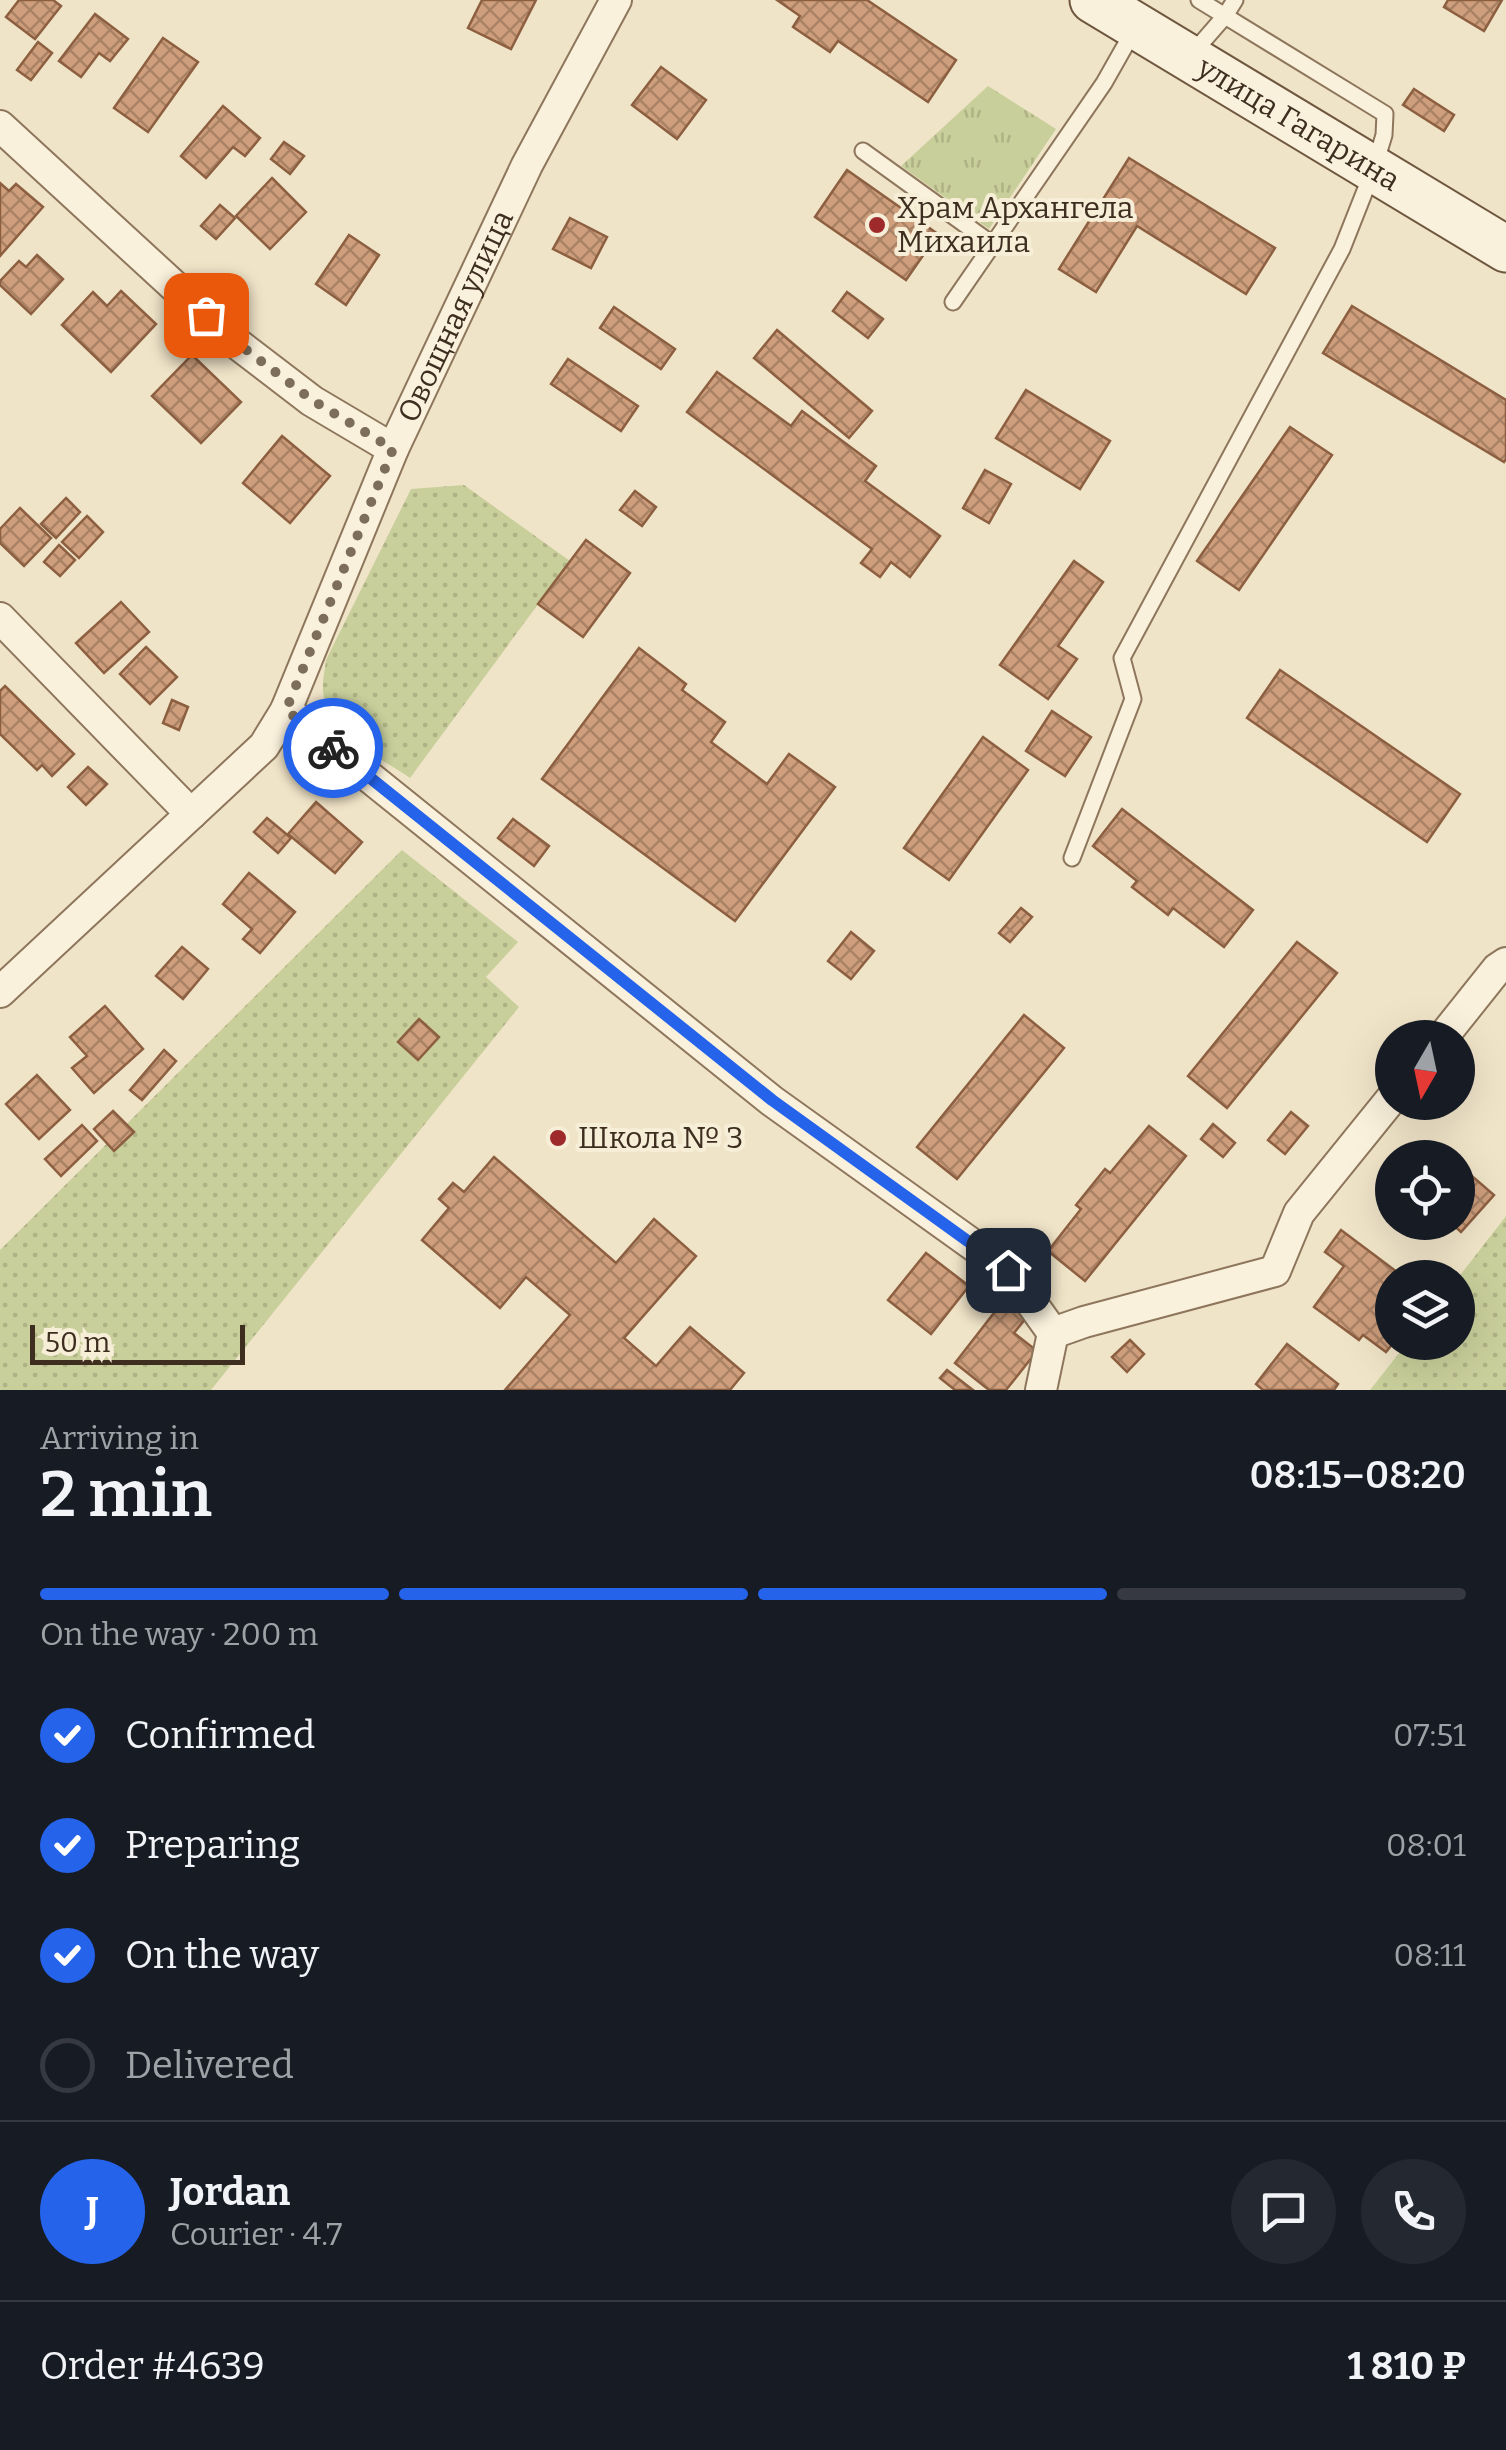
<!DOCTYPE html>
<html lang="en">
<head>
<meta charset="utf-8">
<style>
  body { margin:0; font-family:Bitter,serif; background:#242831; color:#f1f3f6; height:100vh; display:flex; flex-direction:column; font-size:38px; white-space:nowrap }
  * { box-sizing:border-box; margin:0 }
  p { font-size:32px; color:#9ea1a6 }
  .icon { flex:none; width:55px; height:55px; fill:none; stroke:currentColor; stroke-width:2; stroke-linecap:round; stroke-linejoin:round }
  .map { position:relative; height:1390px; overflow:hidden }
  .details { display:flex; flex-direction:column; background:#171b24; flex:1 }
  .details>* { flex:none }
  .needle { width:65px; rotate:189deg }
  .controls { position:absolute; left:1375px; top:1020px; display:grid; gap:20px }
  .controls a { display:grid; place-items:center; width:100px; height:100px; border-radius:50%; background:#171b24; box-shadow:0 10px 40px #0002; font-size:50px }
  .scale { position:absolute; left:30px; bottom:25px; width:215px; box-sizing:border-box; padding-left:10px; border:5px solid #3d2e20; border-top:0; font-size:28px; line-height:35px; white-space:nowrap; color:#3d2e20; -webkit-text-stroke:8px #f7eed8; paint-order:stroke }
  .pin { position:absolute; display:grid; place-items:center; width:85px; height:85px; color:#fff; margin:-42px; border-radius:20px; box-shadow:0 5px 15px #0006 }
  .courier { position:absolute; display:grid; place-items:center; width:100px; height:100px; margin:-50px; border:8px solid #2563eb; border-radius:50%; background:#fff; color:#222; box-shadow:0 2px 12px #0007 }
  .headline em { font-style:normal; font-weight:600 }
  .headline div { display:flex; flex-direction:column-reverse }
  .headline { display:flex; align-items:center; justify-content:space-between; height:170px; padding:0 40px }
  h1 { font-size:65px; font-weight:600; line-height:75px }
  .bar { display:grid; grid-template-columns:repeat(4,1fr); gap:15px 10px; align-content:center; height:120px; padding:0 40px }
  .bar i { height:12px; border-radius:8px; background:#363941 }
  .bar .on { background:#2563eb }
  .bar p { grid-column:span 4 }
  .line { display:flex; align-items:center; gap:25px; padding:0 40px; border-top:2px solid #363941 }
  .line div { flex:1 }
  .round { display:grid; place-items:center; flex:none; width:105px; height:105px; border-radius:52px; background:#242831 }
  ol { padding:0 40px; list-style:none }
  li { display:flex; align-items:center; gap:30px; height:110px }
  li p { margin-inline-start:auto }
  li .icon { padding:10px; border-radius:50%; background:#2563eb; color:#fff; stroke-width:4 }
  li:last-child { color:#9ea1a6 }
  li i { width:55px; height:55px; border:5px solid #363941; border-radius:50% }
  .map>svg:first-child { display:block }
</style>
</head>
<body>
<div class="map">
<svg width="1506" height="1390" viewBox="0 0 1506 1390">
  <defs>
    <pattern id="grass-dots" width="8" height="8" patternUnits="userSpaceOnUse" patternTransform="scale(2.5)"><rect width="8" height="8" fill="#c9cf9b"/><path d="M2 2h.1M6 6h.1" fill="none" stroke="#aeb285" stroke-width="1.8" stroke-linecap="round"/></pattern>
    <pattern id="park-tufts" width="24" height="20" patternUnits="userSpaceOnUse" patternTransform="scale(2.5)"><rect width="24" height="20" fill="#c9cf9b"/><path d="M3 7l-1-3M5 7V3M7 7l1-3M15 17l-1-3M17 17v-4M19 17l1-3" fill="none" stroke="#aeb285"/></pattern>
    <pattern id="building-cross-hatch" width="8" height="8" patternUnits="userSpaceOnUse" patternTransform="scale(2.5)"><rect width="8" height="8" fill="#cf9f7d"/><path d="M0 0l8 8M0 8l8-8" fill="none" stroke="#a98266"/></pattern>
  </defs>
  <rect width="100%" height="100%" fill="#f0e4c8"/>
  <g fill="url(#grass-dots)">
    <path d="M 464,485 L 570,561 L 410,778 C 378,756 327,734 323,691 C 322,681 325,670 326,660 L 411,489 Z"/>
    <path d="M 402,850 L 518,942 L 486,977 L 519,1007 L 211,1390 L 0,1390 L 0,1250 Z"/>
    <path d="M 1506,1216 L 1506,1390 L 1370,1390 L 1407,1343 L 1458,1342 L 1458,1278 Z"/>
  </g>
  <path fill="url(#park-tufts)" d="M 988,86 L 1056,129 L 989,229 L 901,166 Z"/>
  <g fill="url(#building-cross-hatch)" stroke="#8d5f41" stroke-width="2.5">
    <path d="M 19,0 L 53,0 L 61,6 L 35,39 L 6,17 Z"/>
    <path d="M 482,0 L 536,0 L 511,49 L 468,28 Z"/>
    <path d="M 777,0 L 867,0 L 956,60 L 928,102 L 838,41 L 830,52 L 793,27 L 800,16 Z"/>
    <path d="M 1448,0 L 1502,0 L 1484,31 L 1444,7 Z"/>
    <path d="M 95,14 L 128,39 L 110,61 L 99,53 L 81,77 L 59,61 Z"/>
    <path d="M 163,38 L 198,62 L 148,132 L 114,108 Z"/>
    <path d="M 38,42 L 52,53 L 31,80 L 17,70 Z"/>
    <path d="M 661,67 L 706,100 L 677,139 L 632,105 Z"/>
    <path d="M 1414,89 L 1454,115 L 1444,131 L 1403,105 Z"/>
    <path d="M 223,106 L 260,138 L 245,156 L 233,147 L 206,178 L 181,156 Z"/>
    <path d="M 284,142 L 304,156 L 290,174 L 271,159 Z"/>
    <path d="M 1129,158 L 1275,248 L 1246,294 L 1137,226 L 1096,292 L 1059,269 Z"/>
    <path d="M 847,170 L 938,234 L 906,280 L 815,217 Z"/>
    <path d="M 272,178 L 306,212 L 270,249 L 236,216 Z"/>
    <path d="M 0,183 L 9,191 L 16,184 L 43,207 L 0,256 Z"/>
    <path d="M 220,205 L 235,218 L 216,239 L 201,226 Z"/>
    <path d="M 570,218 L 607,237 L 591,268 L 553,249 Z"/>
    <path d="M 349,235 L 379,255 L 346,305 L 316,284 Z"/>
    <path d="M 37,255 L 63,279 L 31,314 L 0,285 L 0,281 L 19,261 L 26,267 Z"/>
    <path d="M 121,291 L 156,324 L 111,372 L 62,325 L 93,292 L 107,306 Z"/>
    <path d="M 847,292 L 883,319 L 868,338 L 833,311 Z"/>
    <path d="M 1352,306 L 1506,400 L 1506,459 L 1504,462 L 1323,353 Z"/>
    <path d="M 614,307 L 675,349 L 661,369 L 600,328 Z"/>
    <path d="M 777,330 L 872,411 L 849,438 L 754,358 Z"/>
    <path d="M 192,355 L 241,402 L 201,443 L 152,396 Z"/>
    <path d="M 568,359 L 638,406 L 621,431 L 551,384 Z"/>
    <path d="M 717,372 L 791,426 L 802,411 L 876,466 L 865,481 L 940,536 L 910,577 L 891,562 L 880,577 L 861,563 L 872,549 L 687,412 Z"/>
    <path d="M 1026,390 L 1110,441 L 1080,489 L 996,438 Z"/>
    <path d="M 1290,427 L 1332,455 L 1239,590 L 1197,561 Z"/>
    <path d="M 282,436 L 330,476 L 290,523 L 243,483 Z"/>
    <path d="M 985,470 L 1011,484 L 989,523 L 963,508 Z"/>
    <path d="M 635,491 L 656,507 L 642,526 L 620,510 Z"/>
    <path d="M 66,498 L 80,512 L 56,538 L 41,524 Z"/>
    <path d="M 20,508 L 51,538 L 24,566 L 0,543 L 0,529 Z"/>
    <path d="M 87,516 L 103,532 L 79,558 L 62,542 Z"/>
    <path d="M 586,540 L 630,573 L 583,637 L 538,604 Z"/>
    <path d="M 59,545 L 75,560 L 60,576 L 44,562 Z"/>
    <path d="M 1074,561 L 1103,582 L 1058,646 L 1077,659 L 1048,699 L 1000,665 Z"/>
    <path d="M 121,602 L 149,632 L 104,673 L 76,643 Z"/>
    <path d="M 146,647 L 177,677 L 150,704 L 120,674 Z"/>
    <path d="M 639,648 L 686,684 L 682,690 L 725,722 L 711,742 L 767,784 L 789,754 L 835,787 L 735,921 L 542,779 Z"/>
    <path d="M 1280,670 L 1460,794 L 1427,842 L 1247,718 Z"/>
    <path d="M 5,686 L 74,754 L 52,776 L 42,765 L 37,770 L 0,734 L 0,691 Z"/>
    <path d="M 172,700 L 188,707 L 179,730 L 163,723 Z"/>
    <path d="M 1052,711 L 1091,737 L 1065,776 L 1026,751 Z"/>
    <path d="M 983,737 L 1028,770 L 949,880 L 904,848 Z"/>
    <path d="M 88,767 L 107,784 L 86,805 L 68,787 Z"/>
    <path d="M 316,802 L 362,842 L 335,873 L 288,834 Z"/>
    <path d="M 1122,809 L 1253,910 L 1224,947 L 1173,908 L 1168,915 L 1132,887 L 1137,881 L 1093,846 Z"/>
    <path d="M 267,818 L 291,838 L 278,853 L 254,832 Z"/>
    <path d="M 513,819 L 549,846 L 534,866 L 498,838 Z"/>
    <path d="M 249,873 L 295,912 L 260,953 L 243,939 L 252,929 L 223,904 Z"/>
    <path d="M 1021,908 L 1032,917 L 1010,942 L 999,933 Z"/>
    <path d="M 851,932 L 874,951 L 851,979 L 828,961 Z"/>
    <path d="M 1297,942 L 1337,973 L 1227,1108 L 1188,1076 Z"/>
    <path d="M 182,947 L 208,969 L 183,999 L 156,976 Z"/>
    <path d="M 105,1006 L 143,1049 L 94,1093 L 72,1068 L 87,1056 L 70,1037 Z"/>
    <path d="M 1024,1015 L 1064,1048 L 957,1179 L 917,1147 Z"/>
    <path d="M 419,1019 L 439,1037 L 418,1060 L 398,1042 Z"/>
    <path d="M 164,1050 L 176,1061 L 142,1100 L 130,1090 Z"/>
    <path d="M 37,1075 L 70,1110 L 39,1139 L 6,1104 Z"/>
    <path d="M 113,1111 L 134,1132 L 114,1151 L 94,1129 Z"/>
    <path d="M 1291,1112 L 1308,1126 L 1285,1154 L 1268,1140 Z"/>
    <path d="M 1213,1124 L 1235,1143 L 1223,1157 L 1201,1139 Z"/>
    <path d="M 82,1125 L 97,1141 L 61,1176 L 45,1159 Z"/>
    <path d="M 1149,1126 L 1186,1156 L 1085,1281 L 1048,1251 L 1081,1209 L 1076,1205 L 1105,1169 L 1110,1173 Z"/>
    <path d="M 494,1157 L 616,1263 L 654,1219 L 696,1256 L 624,1338 L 656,1366 L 690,1327 L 744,1373 L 730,1390 L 505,1390 L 570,1315 L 526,1277 L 500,1308 L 422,1240 L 449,1208 L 439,1199 L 453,1183 L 464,1192 Z"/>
    <path d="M 1458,1164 L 1494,1195 L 1461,1232 L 1450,1222 L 1458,1222 Z"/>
    <path d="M 1341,1230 L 1405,1278 L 1392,1278 L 1394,1342 L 1386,1352 L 1363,1335 L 1359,1340 L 1314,1307 L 1344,1266 L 1325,1252 Z"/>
    <path d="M 926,1253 L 969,1286 L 931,1334 L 888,1300 Z"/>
    <path d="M 1004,1300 L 1026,1318 L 1014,1333 L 1037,1351 L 1006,1390 L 989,1390 L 955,1363 Z"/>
    <path d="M 1130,1340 L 1144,1354 L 1127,1372 L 1112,1357 Z"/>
    <path d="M 1287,1344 L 1338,1384 L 1334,1390 L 1263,1390 L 1256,1384 Z"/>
    <path d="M 947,1370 L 973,1390 L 955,1390 L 940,1378 Z"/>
  </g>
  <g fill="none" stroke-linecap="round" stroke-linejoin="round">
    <defs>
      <g id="lane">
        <path d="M 1191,55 L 1225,16 L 1235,0"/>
        <path d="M 863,151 L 992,244"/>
        <path d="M 953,302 L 1104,83 L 1134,30"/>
        <path d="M 1072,858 L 1133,699 L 1122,658 L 1342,249 L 1374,168 L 1384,135 L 1385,114 L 1199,0"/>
      </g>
      <g id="street">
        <path d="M 0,126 L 235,342 L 312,401 L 393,449"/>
        <path d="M 0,618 L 191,814"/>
        <path d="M 286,710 L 772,1101 L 1008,1270 L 1053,1333"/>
        <path id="s1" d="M 0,992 L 264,746 L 286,710 L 393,449 L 527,165 L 616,0"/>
        <path d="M 1442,1038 L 1497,969 L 1506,963"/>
        <path d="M 1041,1390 L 1053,1333 L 1084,1322 L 1275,1271 L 1299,1213 L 1392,1098"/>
      </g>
      <g id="secondary">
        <path id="s2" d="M 1093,0 L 1506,249"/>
      </g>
    </defs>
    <use href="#lane" stroke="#8d765c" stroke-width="19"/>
    <use href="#street" stroke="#8d765c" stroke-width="34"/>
    <use href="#secondary" stroke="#6f573f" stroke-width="49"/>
    <use href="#lane" stroke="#faf1dc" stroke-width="15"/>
    <use href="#street" stroke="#faf1dc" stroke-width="30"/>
    <use href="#secondary" stroke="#faf1dc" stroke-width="45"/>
  </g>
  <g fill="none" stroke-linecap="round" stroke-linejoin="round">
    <path stroke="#7c6e5b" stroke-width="10" stroke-dasharray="0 18" d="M 206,315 L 236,342 L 312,400 L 393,449 L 286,710 L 333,748"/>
    <path stroke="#2563eb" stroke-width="12" d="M 333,748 L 772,1100 L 1008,1270"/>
  </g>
  <g fill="#9e2a2b" stroke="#f7eed8" stroke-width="4">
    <circle cx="877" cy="225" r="10"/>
    <circle cx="558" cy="1138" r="10"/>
  </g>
  <g text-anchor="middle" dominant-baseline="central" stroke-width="8" stroke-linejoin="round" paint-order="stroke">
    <g font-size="30" fill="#3d2e20" stroke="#f7eed8">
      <text stroke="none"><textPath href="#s2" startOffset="240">улица Гагарина</textPath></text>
      <text stroke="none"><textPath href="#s1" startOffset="832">Овощная улица</textPath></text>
    </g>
    <g font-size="30" fill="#3d2e20" stroke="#f7eed8" text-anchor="start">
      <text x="897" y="208">Храм Архангела<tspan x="897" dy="34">Михаила</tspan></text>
      <text x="578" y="1138">Школа № 3</text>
    </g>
  </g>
</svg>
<div class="controls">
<a><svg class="needle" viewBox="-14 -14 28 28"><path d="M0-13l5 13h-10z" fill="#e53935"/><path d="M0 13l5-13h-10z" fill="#9ea1a6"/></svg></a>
<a><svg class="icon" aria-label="locate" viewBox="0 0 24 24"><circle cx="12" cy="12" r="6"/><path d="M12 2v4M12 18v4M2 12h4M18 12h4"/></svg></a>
<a><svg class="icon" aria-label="layers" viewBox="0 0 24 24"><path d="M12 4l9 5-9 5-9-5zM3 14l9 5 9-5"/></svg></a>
</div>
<div class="scale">50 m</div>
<div class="pin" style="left:206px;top:315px;background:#ea580c"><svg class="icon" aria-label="bag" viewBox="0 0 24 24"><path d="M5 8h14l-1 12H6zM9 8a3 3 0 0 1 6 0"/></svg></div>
<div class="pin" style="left:1008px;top:1270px;background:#1f2937"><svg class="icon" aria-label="home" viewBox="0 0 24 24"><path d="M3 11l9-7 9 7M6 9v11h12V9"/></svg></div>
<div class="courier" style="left:333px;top:748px"><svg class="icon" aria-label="bike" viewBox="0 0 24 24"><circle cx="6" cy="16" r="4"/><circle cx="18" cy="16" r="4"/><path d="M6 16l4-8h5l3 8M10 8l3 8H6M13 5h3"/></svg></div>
</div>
<section class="details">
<div class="headline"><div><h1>2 min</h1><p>Arriving in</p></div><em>08:15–08:20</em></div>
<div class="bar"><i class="on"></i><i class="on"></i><i class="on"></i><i></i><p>On the way · 200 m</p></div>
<ol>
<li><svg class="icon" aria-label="check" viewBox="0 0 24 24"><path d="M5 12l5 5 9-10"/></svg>Confirmed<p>07:51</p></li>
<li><svg class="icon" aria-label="check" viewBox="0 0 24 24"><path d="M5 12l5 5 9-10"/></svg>Preparing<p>08:01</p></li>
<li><svg class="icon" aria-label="check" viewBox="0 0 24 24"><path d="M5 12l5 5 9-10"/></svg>On the way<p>08:11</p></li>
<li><i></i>Delivered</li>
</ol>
<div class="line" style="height:180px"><b class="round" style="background:#2563eb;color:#fff">J</b><div><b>Jordan</b><p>Courier · 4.7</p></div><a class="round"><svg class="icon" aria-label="chat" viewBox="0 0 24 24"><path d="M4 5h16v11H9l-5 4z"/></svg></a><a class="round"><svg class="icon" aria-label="phone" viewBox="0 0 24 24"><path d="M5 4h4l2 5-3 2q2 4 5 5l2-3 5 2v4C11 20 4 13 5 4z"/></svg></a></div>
<div class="line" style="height:130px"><div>Order #4639</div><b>1 810 ₽</b></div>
</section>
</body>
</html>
